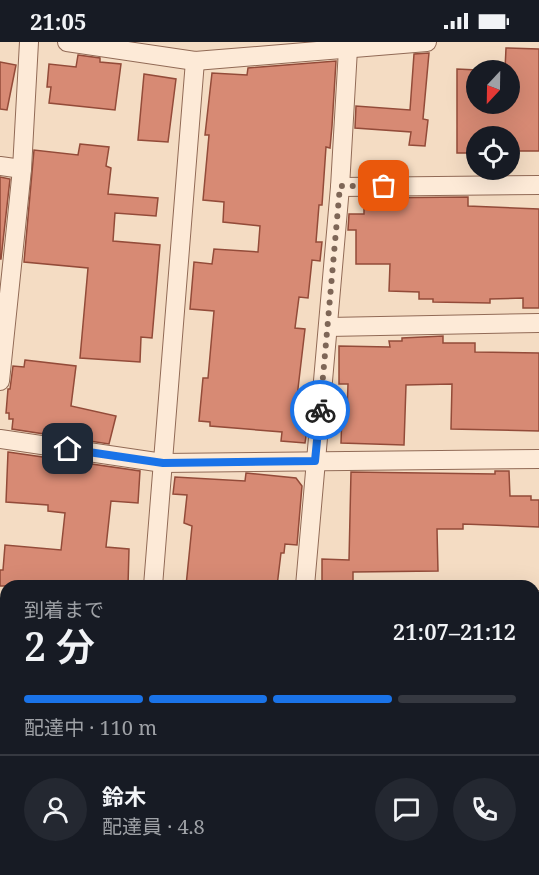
<!DOCTYPE html>
<html lang="ja">
<head>
<meta charset="utf-8">
<style>
  body { margin:0; font-family:"Noto Serif","Noto Sans JP",serif; background:#242831; color:#f1f3f6; height:100vh; display:flex; flex-direction:column; font-size:22px; white-space:nowrap }
  * { box-sizing:border-box; margin:0 }
  p { font-size:20px; color:#9ea1a6 }
  .icon { flex:none; width:33px; height:33px; fill:none; stroke:currentColor; stroke-width:2; stroke-linecap:round; stroke-linejoin:round }
  .map { position:relative; flex:1; overflow:hidden }
  .panel { position:absolute; left:0px; top:538px; width:540px; height:296px; display:flex; flex-direction:column; background:#171b24; border-radius:18px 18px 0 0; box-shadow:0 6px 24px #0002 }
  .panel>* { flex:none }
  .needle { width:39px; rotate:202deg }
  .controls { position:absolute; left:466px; top:18px; display:grid; gap:12px }
  .controls a { display:grid; place-items:center; width:54px; height:54px; border-radius:50%; background:#171b24; box-shadow:0 6px 24px #0002; font-size:30px }
  .pin { position:absolute; display:grid; place-items:center; width:51px; height:51px; color:#fff; margin:-26px; border-radius:12px; box-shadow:0 3px 9px #0006 }
  .courier { position:absolute; display:grid; place-items:center; width:60px; height:60px; margin:-30px; border:4px solid #1a73e8; border-radius:50%; background:#fff; color:#222; box-shadow:0 2px 8px #0007 }
  .head em { font-style:normal; font-weight:600 }
  .head div { display:flex; flex-direction:column-reverse }
  .head { display:flex; align-items:center; justify-content:space-between; height:102px; padding:0 24px }
  h1 { font-size:39px; font-weight:600; line-height:45px }
  .bar { display:grid; grid-template-columns:repeat(4,1fr); gap:9px 6px; align-content:center; height:72px; padding:0 24px }
  .bar i { height:8px; border-radius:4px; background:#363941 }
  .bar .active { background:#1a73e8 }
  .bar p { grid-column:span 4 }
  .line { display:flex; align-items:center; gap:15px; padding:0 24px; border-top:2px solid #363941 }
  .line div { flex:1 }
  .round { display:grid; place-items:center; flex:none; width:63px; height:63px; border-radius:32px; background:#242831 }
  .status { display:flex; justify-content:space-between; align-items:center; height:42px; padding:0 30px; background:#171b24; direction:ltr }
  .status svg { height:16px; fill:currentColor }
  .map>svg:first-child { display:block }
</style>
</head>
<body>
<div class="status"><b>21:05</b><svg viewBox="0 0 49 12"><path d="M0 12V9h3v3zM5 12V6h3v6zM10 12V3h3v9zM15 12V0h3v12zM26 1h20v11H26zM47 4h2v5h-2z"/></svg></div>
<div class="map">
<svg width="539" height="833" viewBox="0 0 539 833">
  <rect width="100%" height="100%" fill="#f4dcc3"/>
  <g fill="#d78a74" stroke="#934b39" stroke-width="1.5">
    <path d="M 506,6 L 539,7 L 539,109 L 510,109 L 510,94 L 477,94 L 477,111 L 457,111 L 457,27 L 477,28 L 477,62 L 510,62 L 510,28 L 505,28 Z"/>
    <path d="M 429,11 L 423,77 L 428,78 L 425,104 L 409,103 L 411,90 L 355,86 L 356,64 L 410,68 L 414,12 Z"/>
    <path d="M 78,13 L 100,16 L 100,20 L 121,22 L 115,68 L 49,61 L 51,45 L 47,45 L 49,22 L 76,25 Z"/>
    <path d="M 336,19 L 332,84 L 330,106 L 326,105 L 322,163 L 319,163 L 316,200 L 322,200 L 320,219 L 312,218 L 308,256 L 299,255 L 295,286 L 305,287 L 295,372 L 309,373 L 305,401 L 281,399 L 282,390 L 210,384 L 210,380 L 199,379 L 203,336 L 208,336 L 214,269 L 190,267 L 194,220 L 212,222 L 214,207 L 258,210 L 260,184 L 223,180 L 224,160 L 203,158 L 209,93 L 205,93 L 212,31 L 247,33 L 248,26 Z"/>
    <path d="M 0,20 L 16,23 L 7,68 L 0,67 Z"/>
    <path d="M 144,32 L 176,37 L 168,100 L 138,98 Z"/>
    <path d="M 80,102 L 109,105 L 106,124 L 111,126 L 108,152 L 158,156 L 156,174 L 115,171 L 113,199 L 160,203 L 152,296 L 141,295 L 140,320 L 80,316 L 88,226 L 24,220 L 34,108 L 78,113 Z"/>
    <path d="M 0,135 L 10,137 L 1,217 L 0,217 Z"/>
    <path d="M 468,155 L 468,164 L 539,167 L 539,266 L 523,266 L 523,256 L 490,257 L 490,261 L 433,260 L 433,257 L 419,257 L 419,250 L 389,249 L 390,222 L 356,222 L 356,188 L 348,188 L 349,172 L 364,172 L 364,156 Z"/>
    <path d="M 443,294 L 443,301 L 475,301 L 475,310 L 539,311 L 539,389 L 451,387 L 452,342 L 406,343 L 404,403 L 341,401 L 342,371 L 347,371 L 348,342 L 339,342 L 339,304 L 390,305 L 389,299 L 402,299 L 402,296 Z"/>
    <path d="M 25,318 L 76,324 L 71,364 L 116,374 L 109,402 L 12,387 L 13,377 L 9,377 L 9,371 L 6,371 L 8,347 L 10,347 L 13,324 L 24,325 Z"/>
    <path d="M 8,410 L 140,429 L 138,461 L 111,459 L 106,505 L 129,507 L 128,544 L 0,544 L 0,528 L 3,528 L 5,503 L 61,508 L 65,471 L 48,469 L 48,463 L 6,460 Z"/>
    <path d="M 495,429 L 509,429 L 510,454 L 531,454 L 531,458 L 539,458 L 539,485 L 463,482 L 463,487 L 437,487 L 438,529 L 353,530 L 353,542 L 322,541 L 322,517 L 349,518 L 351,430 L 495,432 Z"/>
    <path d="M 246,431 L 296,436 L 302,444 L 297,503 L 285,502 L 284,511 L 281,511 L 277,544 L 186,544 L 192,484 L 184,481 L 187,453 L 173,452 L 175,435 L 245,439 Z"/>
  </g>
  <g fill="none" stroke-linecap="round" stroke-linejoin="round">
    <defs>
      <g id="minor">
        <path d="M 67,0 L 195,19 L 427,0"/>
        <path d="M 0,124 L 22,127"/>
        <path d="M 340,145 L 539,143"/>
        <path d="M 328,285 L 539,281"/>
        <path d="M 0,339 L 22,127 L 29,0"/>
        <path d="M 0,397 L 163,421 L 539,417"/>
        <path d="M 153,544 L 195,19"/>
        <path d="M 305,544 L 340,145 L 348,7"/>
        <path d="M 534,558 L 539,558"/>
        <path d="M 0,711 L 6,711"/>
        <path d="M 534,717 L 539,717"/>
        <path d="M 0,738 L 6,739"/>
        <path d="M 534,744 L 539,744"/>
        <path d="M 124,833 L 124,828"/>
        <path d="M 282,833 L 283,828"/>
      </g>
    </defs>
    <use href="#minor" stroke="#916a56" stroke-width="20"/>
    <use href="#minor" stroke="#fdead7" stroke-width="18"/>
  </g>
  <g fill="none" stroke-linecap="round" stroke-linejoin="round">
    <path stroke="#7e6657" stroke-width="6" stroke-dasharray="0 10.8" d="M 320,368 L 340,144 L 384,144"/>
    <path stroke="#1a73e8" stroke-width="8" d="M 68,407 L 163,421 L 315,419 L 320,368"/>
  </g>
</svg>
<div class="controls">
<a><svg class="needle" viewBox="-14 -14 28 28"><path d="M0-13l5 13h-10z" fill="#e53935"/><path d="M0 13l5-13h-10z" fill="#9ea1a6"/></svg></a>
<a><svg class="icon" aria-label="locate" viewBox="0 0 24 24"><circle cx="12" cy="12" r="6"/><path d="M12 2v4M12 18v4M2 12h4M18 12h4"/></svg></a>
</div>
<div class="pin" style="left:384px;top:144px;background:#ea580c"><svg class="icon" aria-label="bag" viewBox="0 0 24 24"><path d="M5 8h14l-1 12H6zM9 8a3 3 0 0 1 6 0"/></svg></div>
<div class="pin" style="left:68px;top:407px;background:#1f2937"><svg class="icon" aria-label="home" viewBox="0 0 24 24"><path d="M3 11l9-7 9 7M6 9v11h12V9"/></svg></div>
<div class="courier" style="left:320px;top:368px"><svg class="icon" aria-label="bike" viewBox="0 0 24 24"><circle cx="6" cy="16" r="4"/><circle cx="18" cy="16" r="4"/><path d="M6 16l4-8h5l3 8M10 8l3 8H6M13 5h3"/></svg></div>
<section class="panel">
<div class="head"><div><h1>2 分</h1><p>到着まで</p></div><em>21:07–21:12</em></div>
<div class="bar"><i class="active"></i><i class="active"></i><i class="active"></i><i></i><p>配達中 · 110 m</p></div>
<div class="line" style="height:108px"><a class="round"><svg class="icon" aria-label="person" viewBox="0 0 24 24"><circle cx="12" cy="8" r="4"/><path d="M4 21q1-7 8-7t8 7"/></svg></a><div><b>鈴木</b><p>配達員 · 4.8</p></div><a class="round"><svg class="icon" aria-label="chat" viewBox="0 0 24 24"><path d="M4 5h16v11H9l-5 4z"/></svg></a><a class="round"><svg class="icon" aria-label="phone" viewBox="0 0 24 24"><path d="M5 4h4l2 5-3 2q2 4 5 5l2-3 5 2v4C11 20 4 13 5 4z"/></svg></a></div>
</section>
</div>
</body>
</html>
